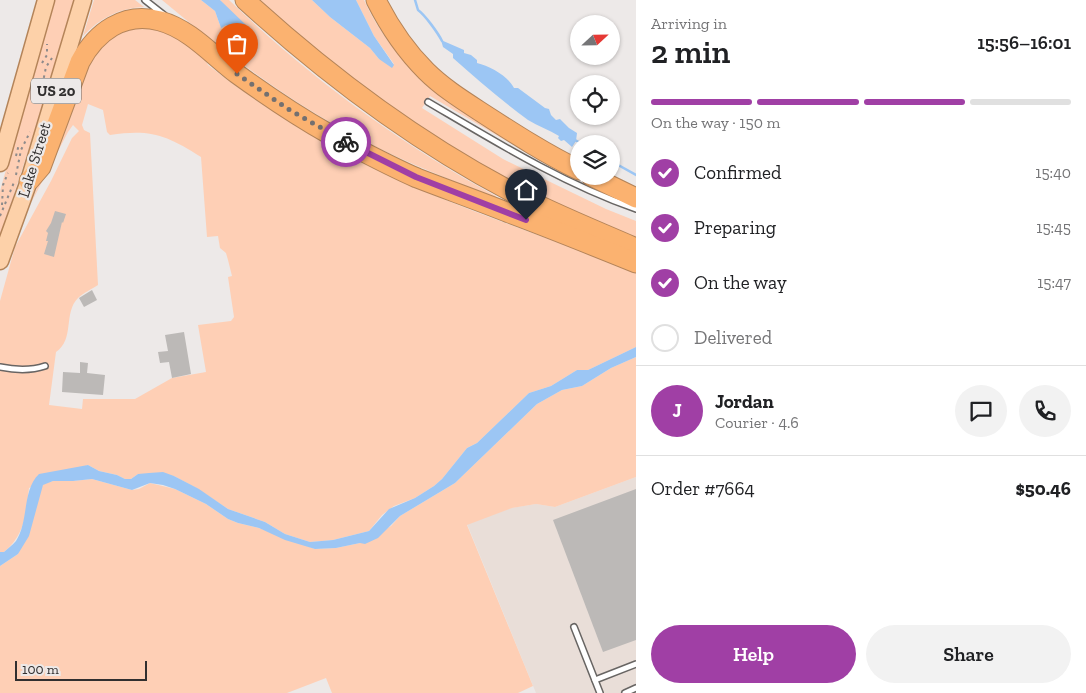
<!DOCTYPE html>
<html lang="en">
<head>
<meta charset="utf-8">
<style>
  body { margin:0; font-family:"Zilla Slab",serif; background:#f2f2f2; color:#202124; height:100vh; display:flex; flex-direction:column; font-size:19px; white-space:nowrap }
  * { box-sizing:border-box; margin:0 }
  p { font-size:16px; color:#757577 }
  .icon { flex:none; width:28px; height:28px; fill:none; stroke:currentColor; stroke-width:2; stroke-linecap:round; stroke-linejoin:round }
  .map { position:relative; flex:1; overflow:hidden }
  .sheet { display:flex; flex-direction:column; background:#fff; width:450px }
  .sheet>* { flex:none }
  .needle { width:32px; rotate:68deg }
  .buttons { position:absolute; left:570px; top:15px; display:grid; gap:10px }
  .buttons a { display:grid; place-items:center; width:50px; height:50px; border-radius:50%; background:#fff; box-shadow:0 1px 4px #0004; font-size:25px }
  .scale { position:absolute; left:15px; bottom:12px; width:132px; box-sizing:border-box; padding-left:5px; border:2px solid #312f2f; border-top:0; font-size:14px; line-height:18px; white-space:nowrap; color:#312f2f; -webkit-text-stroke:4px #ede9e8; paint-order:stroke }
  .pin { position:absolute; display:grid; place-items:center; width:42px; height:42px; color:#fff; margin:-51px -21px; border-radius:50% 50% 50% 0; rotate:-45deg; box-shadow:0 0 5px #0007 }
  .pin .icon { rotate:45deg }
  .courier { position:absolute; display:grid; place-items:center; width:50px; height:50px; margin:-25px; border:4px solid #a03fa5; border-radius:50%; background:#fff; color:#222; box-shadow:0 1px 6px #0007 }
  .head em { font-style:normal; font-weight:600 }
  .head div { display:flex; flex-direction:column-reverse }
  .head { display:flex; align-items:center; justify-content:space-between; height:85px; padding:0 15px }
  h1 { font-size:32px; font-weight:600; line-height:38px }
  .bar { display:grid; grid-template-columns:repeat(4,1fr); gap:8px 5px; align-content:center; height:60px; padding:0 15px }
  .bar i { height:6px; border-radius:4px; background:#e0e0e0 }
  .bar .current { background:#a03fa5 }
  .bar p { grid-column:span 4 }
  .line { display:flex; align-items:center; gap:12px; padding:0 15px; border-top:1px solid #e0e0e0 }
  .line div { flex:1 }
  .round { display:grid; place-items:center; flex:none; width:52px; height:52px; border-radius:26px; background:#f2f2f2 }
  ol { padding:0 15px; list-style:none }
  li { display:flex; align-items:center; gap:15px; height:55px }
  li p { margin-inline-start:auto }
  li .icon { padding:5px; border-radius:50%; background:#a03fa5; color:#fff; stroke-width:4 }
  li:last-child { color:#757577 }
  li i { width:28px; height:28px; border:2px solid #e0e0e0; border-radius:50% }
  .button { display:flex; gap:10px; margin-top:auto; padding:10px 15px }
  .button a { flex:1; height:58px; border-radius:30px; background:#a03fa5; color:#fff; font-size:20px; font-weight:600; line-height:58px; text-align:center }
  .button a+a { background:#f2f2f2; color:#202124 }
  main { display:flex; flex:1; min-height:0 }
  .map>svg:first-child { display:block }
</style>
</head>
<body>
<main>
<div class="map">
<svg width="636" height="693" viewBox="0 0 636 693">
  <rect width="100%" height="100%" fill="#ede9e8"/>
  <path fill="#e9ded8" d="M 636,477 L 636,693 L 536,693 L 467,524 L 511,508 L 536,504 L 555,507 Z"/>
  <g fill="#fecfb5" fill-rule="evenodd">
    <path d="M 54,0 L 75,0 L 50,84 L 0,237 L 0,191 Z"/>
    <path d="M 94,0 L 135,0 L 144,7 C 119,8 100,18 83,36 Z"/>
    <path d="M 162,0 L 201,0 L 215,11 L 221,28 L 228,9 L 220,0 L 229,0 C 309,77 399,143 496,196 L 496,198 C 443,177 390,156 340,128 C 276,92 218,47 162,0 Z"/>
    <path d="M 260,0 L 312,0 L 330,17 L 370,48 L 379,59 L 394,64 L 374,36 L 356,0 L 364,0 C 396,70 449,101 510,143 L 430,96 L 422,108 L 503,159 L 606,209 L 636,221 L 636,239 C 576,214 515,186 459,152 C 416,126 374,96 335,64 C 309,44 283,23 260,0 Z"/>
    <path d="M 139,28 C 148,28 155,29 163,32 C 174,36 205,55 208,65 C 258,104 312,138 369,166 C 455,208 547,237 636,272 L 636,347 L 588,370 L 577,370 L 551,386 L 529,393 L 477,443 L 467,448 L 442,479 L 434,486 L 415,498 L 394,506 L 382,515 L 369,531 L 333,540 L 310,542 L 285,534 L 265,522 L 228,509 L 198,489 L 174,476 L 138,474 L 131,479 L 125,479 L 117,475 L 99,471 L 88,465 L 29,488 C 26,514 25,535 4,552 L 0,552 L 0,301 L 15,247 L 51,181 L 72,138 L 79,131 L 73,125 L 68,132 L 31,203 L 83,73 C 96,48 111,33 139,28 ZM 88,104 L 103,110 L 107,132 L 110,135 C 151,129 166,135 201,157 L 207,237 L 218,236 L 220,248 L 226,253 L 228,260 L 232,276 L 228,277 L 234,317 L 231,321 L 198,325 L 206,372 L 172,378 L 135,399 L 83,399 L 82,409 L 49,405 L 56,352 C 75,339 63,313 78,298 C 83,293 92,289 98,285 L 90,133 L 84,130 L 82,125 Z"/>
    <path d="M 636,357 L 636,477 L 555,507 L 536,504 L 512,508 L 467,525 L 533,686 L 518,693 L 332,693 L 326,678 L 287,693 L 0,693 L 0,566 L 18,554 L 43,484 L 53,481 L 73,481 L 92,479 L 132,490 L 139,489 L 150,483 L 175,489 L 206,504 L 228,519 L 238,523 L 259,528 L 315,549 L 336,548 L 360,543 L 391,526 L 400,516 L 455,483 L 537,404 L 562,390 L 582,386 L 611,368 Z"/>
  </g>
  <g fill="#9cc6f4">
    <path d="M 201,0 L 220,0 L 246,25 L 248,33 C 239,36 233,31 226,25 L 221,28 L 215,11 Z"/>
    <path d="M 312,0 L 356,0 L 374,36 L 394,65 L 392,68 L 379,59 L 370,48 L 330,17 Z"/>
    <path d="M 441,40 L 464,50 L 464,53 L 471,55 L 477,60 L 477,63 C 490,66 508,76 514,88 L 518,88 L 545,108 L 549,109 L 551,115 L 556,120 L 560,119 L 569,128 L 577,133 L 576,141 L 572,147 L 564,140 L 561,141 L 558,138 L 559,136 C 549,130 538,126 528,120 C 502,101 477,79 453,58 L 453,54 L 443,47 Z"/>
    <path d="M 636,347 L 636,357 L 611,368 L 582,386 L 562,390 L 537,404 L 455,483 L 400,516 L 378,538 L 365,544 L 360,543 L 336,548 L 315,549 L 285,540 L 259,528 L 238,523 L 228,519 L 206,504 L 175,489 L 163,485 L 150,483 L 132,490 L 92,479 L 73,481 L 53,481 L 43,485 L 29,536 L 18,554 L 0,566 L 0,552 L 4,552 C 8,548 13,545 16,541 C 29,521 22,490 39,474 L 88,465 L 99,471 L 117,475 L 125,479 L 131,479 L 138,474 L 149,473 L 163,472 L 174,476 L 199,489 L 228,509 L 265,522 L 285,534 L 310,542 L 333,540 L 369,531 L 389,509 L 415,498 L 434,486 L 442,479 L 467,448 L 477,443 L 529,393 L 551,386 L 577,370 L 588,370 Z"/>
  </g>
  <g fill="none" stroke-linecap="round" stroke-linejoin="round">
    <g stroke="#9cc6f4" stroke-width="2.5">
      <path d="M 415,0 L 418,10 C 425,15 438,33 442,41"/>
      <path d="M 575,140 L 582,144"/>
      <path d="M 611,161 L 636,175"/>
    </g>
  </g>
  <g fill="#bcb9b7">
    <path d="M 55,211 L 66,214 L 63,223 L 62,222 L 54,257 L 44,254 L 48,241 L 46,241 L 48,233 L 46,231 L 51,223 Z"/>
    <path d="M 92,290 L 97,300 L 84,307 L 79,298 Z"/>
    <path d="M 184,332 L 191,374 L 172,378 L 169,362 L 160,363 L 158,352 L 168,351 L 165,335 Z"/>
    <path d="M 80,362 L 88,363 L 87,373 L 105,375 L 103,395 L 62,392 L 63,372 L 80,373 Z"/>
    <path d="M 636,489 L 636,640 L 603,652 L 553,520 Z"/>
  </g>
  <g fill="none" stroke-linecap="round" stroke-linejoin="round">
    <defs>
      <g id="lane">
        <path d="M 145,0 L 164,15"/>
        <path d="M 428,102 C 496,142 562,183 636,209"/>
        <path d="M 0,367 C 15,370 30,371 45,366"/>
        <path d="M 574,627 L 600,693"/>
        <path d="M 595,680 L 636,664"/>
        <path d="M 625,693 L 636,688"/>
      </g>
      <g id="primary">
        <path d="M 0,163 L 46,0"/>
        <path d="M 0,261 L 29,181 L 83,0"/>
      </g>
      <g id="highway">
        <path d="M 245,0 C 327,75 413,140 512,192 C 552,213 595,230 636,248"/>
        <path d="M 376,0 C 389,26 405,50 426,71 C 443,88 464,101 484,114 C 515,134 546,154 579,170"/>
        <path d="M 591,176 L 636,198"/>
        <path d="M 29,181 L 41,167 L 80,62 C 96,32 124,11 160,21 C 190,29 213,56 237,74 C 266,95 297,116 329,134 C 358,149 387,165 417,178 C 448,190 479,201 509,213 C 552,229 594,246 636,263"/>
      </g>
    </defs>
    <use href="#lane" stroke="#686563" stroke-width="8"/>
    <use href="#primary" stroke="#b48459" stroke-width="19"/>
    <use href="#highway" stroke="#b48459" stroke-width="21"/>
    <g stroke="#8e8b8b" stroke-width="2" stroke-dasharray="2.5 4" stroke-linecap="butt">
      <path d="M 42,63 L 47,55 L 47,44"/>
      <path d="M 40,97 L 46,67 L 52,58"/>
      <path d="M 16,156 L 19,144"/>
      <path d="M 16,175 L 21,150 L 30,132"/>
      <path d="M 2,205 L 3,185 L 8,173"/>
      <path d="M 0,216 L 15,180"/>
    </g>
    <use href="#lane" stroke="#fff" stroke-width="5"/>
    <use href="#primary" stroke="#fdd1a9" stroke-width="16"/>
    <use href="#highway" stroke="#fbb270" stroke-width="19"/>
  </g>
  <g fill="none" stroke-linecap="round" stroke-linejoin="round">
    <path stroke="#737070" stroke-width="5" stroke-dasharray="0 9" d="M 237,74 L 288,109 L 346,142"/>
    <path stroke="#a03fa5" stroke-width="6" d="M 346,142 L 416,177 L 526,220"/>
  </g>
  <g text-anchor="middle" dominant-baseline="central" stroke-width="4.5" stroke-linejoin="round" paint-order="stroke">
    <rect fill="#ede9e8" stroke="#696766" stroke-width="1" x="31" y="78.5" width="50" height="25" rx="4"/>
    <g font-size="15" font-weight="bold" fill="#312f2f">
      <text x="56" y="91">US 20</text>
    </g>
    <g font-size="16" fill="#312f2f" stroke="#ede9e8">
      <text transform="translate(34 160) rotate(-73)">Lake Street</text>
    </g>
  </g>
</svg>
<div class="buttons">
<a><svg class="needle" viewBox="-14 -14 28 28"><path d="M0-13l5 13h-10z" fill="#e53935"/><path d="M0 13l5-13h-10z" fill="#757577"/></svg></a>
<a><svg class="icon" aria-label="locate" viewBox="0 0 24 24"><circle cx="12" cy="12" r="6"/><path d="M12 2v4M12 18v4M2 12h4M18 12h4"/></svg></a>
<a><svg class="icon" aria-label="layers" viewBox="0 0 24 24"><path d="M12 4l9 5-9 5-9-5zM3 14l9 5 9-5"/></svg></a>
</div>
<div class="scale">100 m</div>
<div class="pin" style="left:237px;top:74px;background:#ea580c"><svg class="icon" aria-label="bag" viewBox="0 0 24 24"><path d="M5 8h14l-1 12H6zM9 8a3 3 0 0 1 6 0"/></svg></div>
<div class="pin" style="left:526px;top:220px;background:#1f2937"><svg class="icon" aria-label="home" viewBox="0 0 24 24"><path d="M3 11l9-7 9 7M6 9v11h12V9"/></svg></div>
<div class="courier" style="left:346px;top:142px"><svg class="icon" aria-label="bike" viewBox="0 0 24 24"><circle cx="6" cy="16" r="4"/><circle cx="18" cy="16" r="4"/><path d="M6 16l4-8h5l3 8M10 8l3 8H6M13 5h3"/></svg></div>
</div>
<section class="sheet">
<div class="head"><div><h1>2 min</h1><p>Arriving in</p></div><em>15:56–16:01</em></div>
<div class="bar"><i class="current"></i><i class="current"></i><i class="current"></i><i></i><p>On the way · 150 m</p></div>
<ol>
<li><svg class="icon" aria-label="check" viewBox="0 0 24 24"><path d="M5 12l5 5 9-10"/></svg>Confirmed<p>15:40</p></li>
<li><svg class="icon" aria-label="check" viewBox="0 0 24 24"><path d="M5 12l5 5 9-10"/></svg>Preparing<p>15:45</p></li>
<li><svg class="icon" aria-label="check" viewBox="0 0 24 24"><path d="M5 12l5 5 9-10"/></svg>On the way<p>15:47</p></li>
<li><i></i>Delivered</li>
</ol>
<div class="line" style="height:90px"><b class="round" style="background:#a03fa5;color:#fff">J</b><div><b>Jordan</b><p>Courier · 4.6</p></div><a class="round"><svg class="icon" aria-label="chat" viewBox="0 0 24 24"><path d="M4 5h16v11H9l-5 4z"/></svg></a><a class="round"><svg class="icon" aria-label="phone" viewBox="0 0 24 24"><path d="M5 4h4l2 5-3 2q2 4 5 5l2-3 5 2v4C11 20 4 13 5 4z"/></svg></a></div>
<div class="line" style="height:65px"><div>Order #7664</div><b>$50.46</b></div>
<div class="button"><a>Help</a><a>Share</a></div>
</section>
</main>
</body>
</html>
